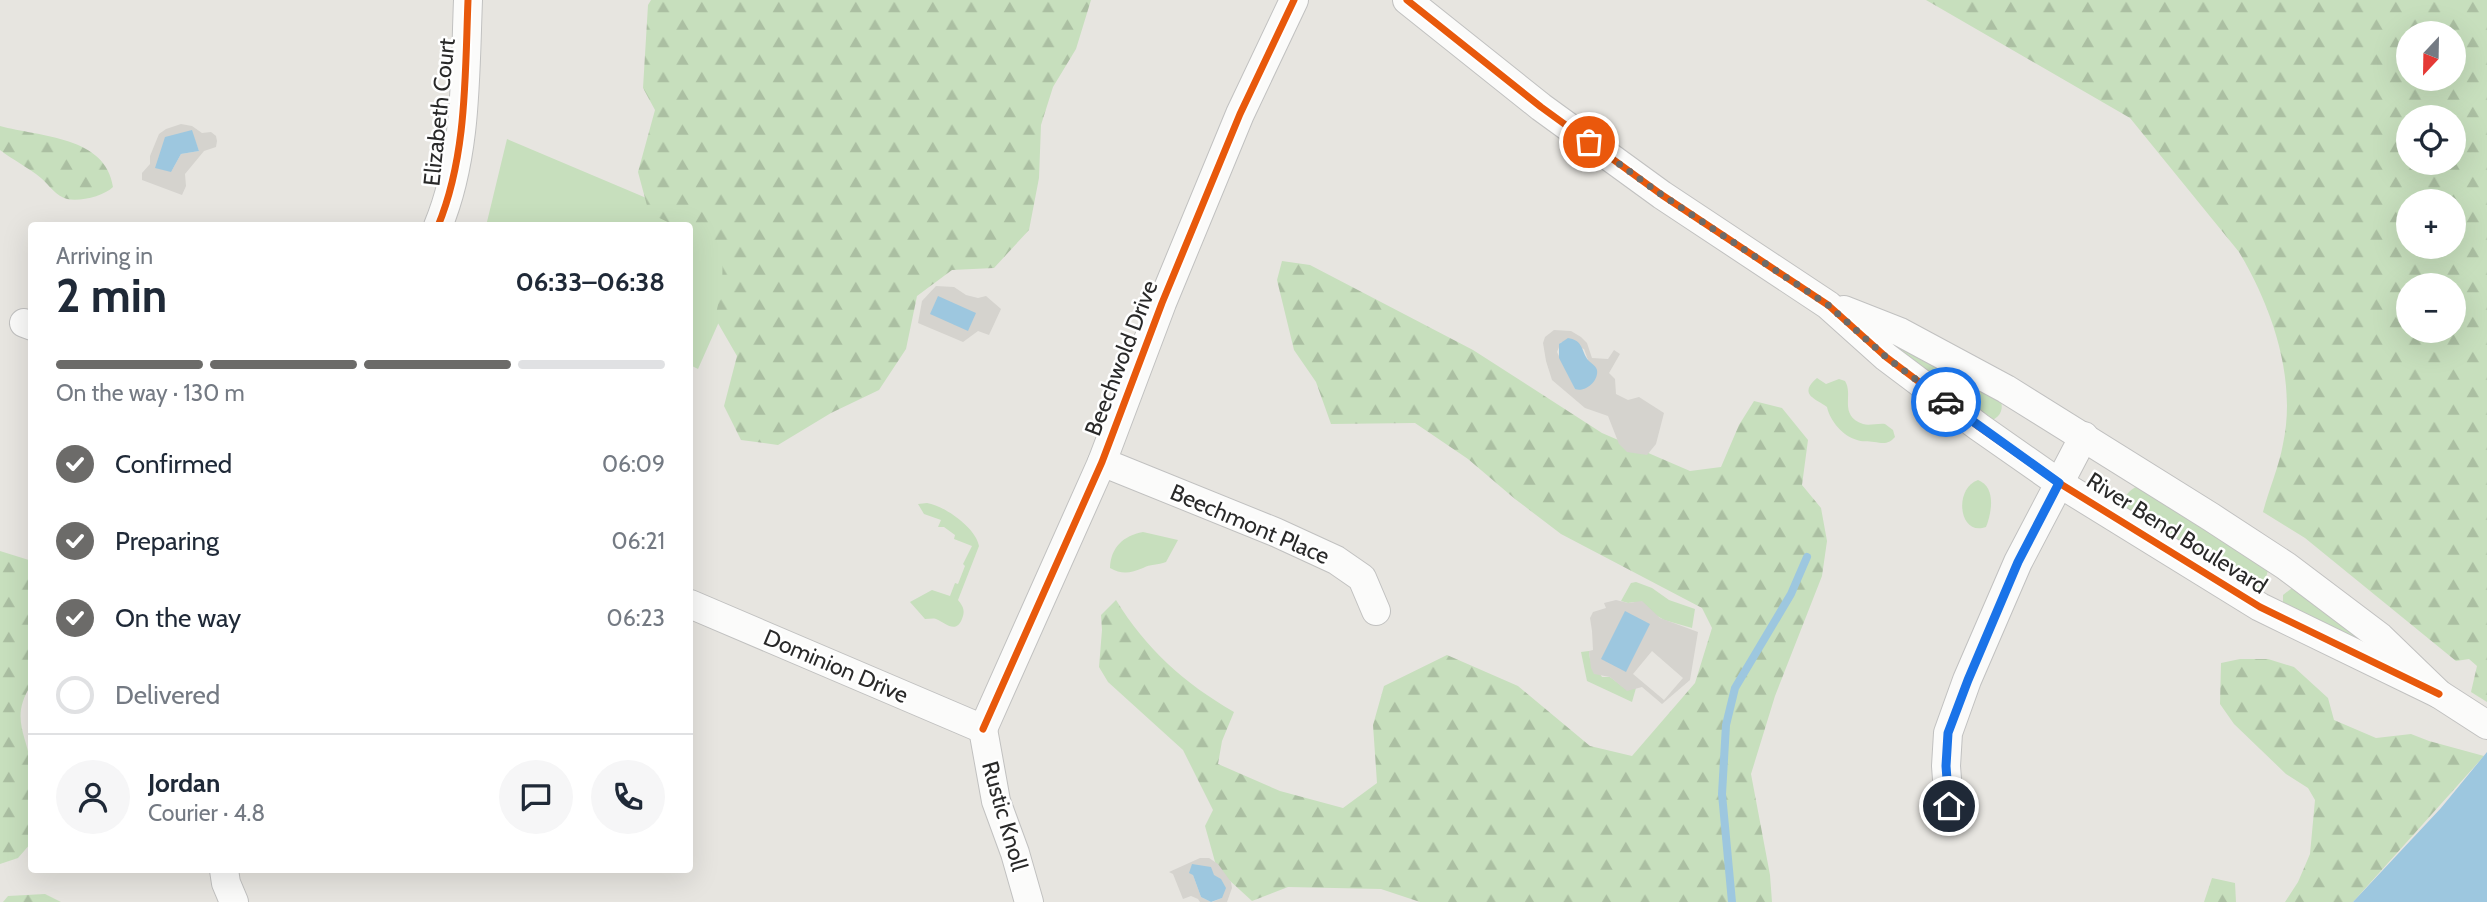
<!DOCTYPE html>
<html lang="en">
<head>
<meta charset="utf-8">
<style>
  body { margin:0; font-family:Cabin,sans-serif; background:#f6f6f7; color:#1f2937; height:100vh; display:flex; flex-direction:column; font-size:26px; white-space:nowrap }
  * { box-sizing:border-box; margin:0 }
  p { font-size:23px; color:#747a83 }
  .icon { flex:none; width:38px; height:38px; fill:none; stroke:currentColor; stroke-width:2; stroke-linecap:round; stroke-linejoin:round }
  .map { position:relative; flex:1; overflow:hidden }
  .panel { position:absolute; left:28px; top:222px; width:665px; height:651px; display:flex; flex-direction:column; background:#fff; border-radius:7px; box-shadow:0 7px 28px #0002 }
  .panel>* { flex:none }
  .needle { width:46px; rotate:202deg }
  .tools { position:absolute; left:2396px; top:21px; display:grid; gap:14px }
  .tools a { display:grid; place-items:center; width:70px; height:70px; border-radius:50%; background:#fff; box-shadow:0 7px 28px #0002; font-size:35px }
  .pin { position:absolute; display:grid; place-items:center; width:60px; height:60px; color:#fff; margin:-30px; border:4px solid #fff; border-radius:50%; box-shadow:0 2px 7px #0007 }
  .courier { position:absolute; display:grid; place-items:center; width:70px; height:70px; margin:-35px; border:5px solid #1a73e8; border-radius:50%; background:#fff; color:#222; box-shadow:0 2px 9px #0007 }
  .overview em { font-style:normal; font-weight:700 }
  .overview div { display:flex; flex-direction:column-reverse }
  .overview { display:flex; align-items:center; justify-content:space-between; height:119px; padding:0 28px }
  h1 { font-size:46px; font-weight:700; line-height:52px }
  .bar { display:grid; grid-template-columns:repeat(4,1fr); gap:10px 7px; align-content:center; height:84px; padding:0 28px }
  .bar i { height:9px; border-radius:5px; background:#e0e1e3 }
  .bar .on { background:#6c6b69 }
  .bar p { grid-column:span 4 }
  .line { display:flex; align-items:center; gap:18px; padding:0 28px; border-top:2px solid #e0e1e3 }
  .line div { flex:1 }
  .round { display:grid; place-items:center; flex:none; width:74px; height:74px; border-radius:37px; background:#f6f6f7 }
  ol { padding:0 28px; list-style:none }
  li { display:flex; align-items:center; gap:21px; height:77px }
  li p { margin-inline-start:auto }
  li .icon { padding:7px; border-radius:50%; background:#6c6b69; color:#fff; stroke-width:4 }
  li:last-child { color:#747a83 }
  li i { width:38px; height:38px; border:4px solid #e0e1e3; border-radius:50% }
  .map>svg:first-child { display:block }
</style>
</head>
<body>
<div class="map">
<svg width="2487" height="902" viewBox="0 0 2487 902">
  <defs>
    <pattern id="forest-firs" width="22" height="20" patternUnits="userSpaceOnUse" patternTransform="scale(1.75)"><rect width="22" height="20" fill="#c7dfbd"/><path d="M5 1l3.5 6h-7zM16 11l3.5 6h-7z" fill="#abbfa2"/></pattern>
  </defs>
  <rect width="100%" height="100%" fill="#e7e5e0"/>
  <g fill="#c7dfbd">
    <path d="M 507,139 L 741,238 L 734,288 L 698,369 L 690,365 L 690,226 L 486,226 Z"/>
    <path d="M 1893,342 L 2001,401 C 2004,412 1998,418 1989,422 L 1890,345 Z"/>
    <path d="M 1817,378 L 1826,384 L 1839,379 L 1845,381 C 1854,395 1838,415 1863,424 C 1869,426 1878,423 1885,424 L 1893,430 L 1895,437 C 1888,445 1883,443 1874,442 C 1869,441 1861,442 1857,440 C 1843,436 1830,421 1827,407 C 1817,399 1797,395 1817,378 Z"/>
    <path d="M 1978,480 C 1996,487 1992,512 1986,527 C 1959,537 1953,489 1978,480 Z"/>
    <path d="M 2138,486 L 2268,570 L 2264,586 L 2251,592 L 2125,513 C 2123,499 2125,492 2138,486 Z"/>
    <path d="M 927,503 C 945,506 976,528 979,546 L 958,600 C 962,605 965,609 963,616 C 957,636 946,623 936,619 C 933,618 929,619 925,619 L 910,602 L 932,590 L 950,596 L 955,583 L 958,584 L 965,566 L 963,564 L 972,546 L 954,539 L 955,535 L 944,527 L 938,527 L 941,520 L 924,514 L 918,504 Z"/>
    <path d="M 1143,532 L 1178,540 L 1166,562 C 1158,565 1150,564 1143,568 C 1131,573 1122,575 1110,568 C 1111,547 1123,536 1143,532 Z"/>
    <path d="M 1636,582 L 1652,588 L 1669,600 L 1695,609 L 1692,628 L 1664,620 L 1634,602 L 1628,603 L 1621,601 L 1631,583 Z"/>
    <path d="M 2292,588 L 2375,650 L 2283,608 L 2283,595 Z"/>
    <path d="M 1589,651 L 1590,659 L 1602,677 L 1610,677 L 1627,690 L 1636,688 L 1632,702 L 1587,681 L 1581,652 Z"/>
  </g>
  <g fill="url(#forest-firs)" fill-rule="evenodd">
    <path d="M 651,0 L 1091,0 L 1076,49 L 1053,87 L 1041,125 L 1039,178 L 1029,230 L 994,268 L 952,270 L 917,296 L 906,349 L 879,390 L 831,413 L 778,445 L 741,440 L 724,406 L 737,356 L 715,318 L 722,287 L 723,248 L 690,232 L 690,226 L 676,226 L 649,213 L 638,172 L 655,110 L 643,88 L 648,5 Z"/>
    <path d="M 1926,0 L 2487,0 L 2487,702 L 2471,692 L 2477,666 L 2469,659 L 2456,661 L 2305,538 L 2263,512 C 2269,489 2279,467 2283,444 C 2297,379 2272,307 2239,252 L 2130,118 ZM 2454,33 L 2454,79 L 2408,79 L 2408,33 ZM 2408,117 L 2454,117 L 2454,163 L 2408,163 ZM 2408,201 L 2454,201 L 2454,247 L 2408,247 ZM 2408,285 L 2454,285 L 2454,331 L 2408,331 Z"/>
    <path d="M 0,126 C 40,137 106,136 113,187 C 104,196 80,202 67,199 C 56,196 49,185 41,178 C 29,168 13,160 0,150 Z"/>
    <path d="M 1282,261 L 1310,265 L 1473,350 L 1602,433 L 1690,471 L 1721,467 L 1739,425 L 1754,401 L 1782,408 L 1808,440 L 1802,485 L 1821,508 L 1827,541 L 1822,576 L 1775,696 L 1751,774 L 1770,875 L 1772,902 L 1420,902 L 1381,889 L 1288,887 L 1252,901 L 1217,869 L 1205,826 L 1213,810 L 1183,750 L 1108,682 L 1099,667 L 1102,630 L 1101,615 L 1116,600 C 1146,649 1184,683 1234,712 L 1222,741 L 1218,764 L 1280,791 L 1343,808 L 1377,783 L 1373,725 L 1384,686 L 1447,655 L 1518,686 L 1590,746 L 1632,756 L 1695,683 L 1712,628 L 1702,608 L 1561,534 L 1515,499 L 1468,459 L 1415,423 L 1331,424 L 1316,382 L 1294,350 L 1277,280 Z"/>
    <path d="M 0,551 L 32,561 L 31,685 C 9,719 28,736 32,771 C 34,794 32,820 31,843 L 18,858 L 0,864 Z"/>
    <path d="M 2240,659 L 2268,659 L 2294,667 L 2328,698 L 2334,720 L 2376,738 L 2411,734 L 2429,741 L 2484,756 L 2353,902 L 2285,902 L 2298,882 L 2310,854 L 2315,800 L 2308,788 L 2286,774 L 2234,724 L 2220,704 L 2221,663 Z"/>
    <path d="M 2212,878 L 2235,883 L 2236,902 L 2204,902 Z"/>
    <path d="M 45,894 L 61,902 L 3,902 L 8,896 Z"/>
  </g>
  <g fill="#d5d3ce" fill-rule="evenodd">
    <path d="M 181,124 L 192,126 L 202,133 L 211,132 L 216,136 L 217,141 L 216,147 L 204,151 L 185,174 L 186,186 L 182,195 L 142,180 L 142,173 L 150,164 L 150,156 L 159,134 L 166,129 ZM 191,130 L 199,151 L 181,154 L 171,172 Z"/>
    <path d="M 936,286 L 954,287 L 966,295 L 978,298 L 986,296 L 1001,309 L 989,335 L 978,331 L 963,342 L 918,323 L 922,301 Z"/>
    <path d="M 1554,330 L 1571,331 L 1581,337 L 1587,343 L 1592,358 L 1608,359 L 1614,350 L 1620,354 L 1609,373 L 1615,379 L 1616,394 L 1628,400 L 1639,397 L 1664,413 L 1656,444 L 1647,455 L 1627,452 L 1619,444 L 1608,416 L 1585,408 L 1552,380 L 1546,361 L 1543,343 L 1545,337 ZM 1561,342 L 1584,349 L 1588,360 L 1575,389 L 1557,352 Z"/>
    <path d="M 1616,600 L 1628,603 L 1642,601 L 1660,618 L 1698,632 L 1690,680 L 1662,704 L 1642,687 L 1627,691 L 1610,677 L 1594,674 L 1591,668 L 1589,651 L 1593,650 L 1592,631 L 1590,618 L 1593,612 L 1606,608 L 1604,603 ZM 1652,651 L 1683,678 L 1664,700 L 1633,674 Z"/>
    <path d="M 1200,858 L 1209,858 L 1218,864 L 1231,882 L 1232,888 L 1227,902 L 1212,902 L 1222,898 L 1193,875 L 1201,897 L 1211,902 L 1200,902 L 1198,899 L 1191,896 L 1183,899 L 1173,874 L 1169,872 Z"/>
  </g>
  <g fill="#9dc7df">
    <path d="M 192,130 L 199,151 L 181,154 L 171,172 L 155,168 L 165,137 Z"/>
    <path d="M 938,296 L 976,313 L 968,331 L 930,314 Z"/>
    <path d="M 1568,338 C 1581,340 1581,347 1586,357 C 1588,362 1596,365 1597,370 C 1599,381 1585,393 1575,389 L 1559,358 L 1559,344 Z"/>
    <path d="M 1625,611 L 1650,624 L 1626,672 L 1601,659 Z"/>
    <path d="M 2487,752 L 2487,902 L 2353,902 L 2441,808 Z"/>
    <path d="M 1192,864 L 1211,867 L 1214,875 L 1221,879 L 1226,888 L 1222,898 L 1211,902 L 1201,897 L 1193,875 L 1189,873 Z"/>
  </g>
  <g fill="none" stroke-linecap="round" stroke-linejoin="round">
    <path stroke="#9dc7df" stroke-width="8" d="M 1732,902 L 1722,794 L 1726,725 L 1735,688 L 1791,594 L 1807,557"/>
    <defs>
      <g id="street">
        <path d="M 1407,0 L 1541,107 L 1662,195 L 1828,305 L 1886,357 L 1979,427 L 2059,483 L 2260,607 L 2439,694"/>
        <path d="M 438,226 C 467,156 465,75 468,0"/>
        <path d="M 1844,310 L 1900,332 L 2006,389 L 2211,517 L 2286,566 L 2380,637 L 2439,694 L 2487,725"/>
        <path d="M 24,323 L 32,326"/>
        <path d="M 1102,462 L 1275,532 L 1336,560 L 1362,578 L 1376,611"/>
        <path d="M 690,604 L 983,729"/>
        <path d="M 983,729 L 1102,462 L 1162,303 L 1240,114 L 1294,0"/>
        <path d="M 983,729 L 996,801 L 1015,853 L 1029,902"/>
        <path d="M 1949,806 L 1946,766 L 1948,733 L 1967,680 L 2018,562 L 2084,436"/>
        <path d="M 224,870 L 226,883 L 234,902"/>
      </g>
    </defs>
    <use href="#street" stroke="#c1c1c0" stroke-width="30"/>
    <use href="#street" stroke="#fbfbfa" stroke-width="28"/>
    <defs>
      <g id="cycleway">
        <path d="M 1407,0 L 1541,107 L 1662,195 L 1828,305 L 1886,357 L 1979,427 L 2059,483 L 2260,607 L 2439,694"/>
        <path d="M 438,226 C 467,156 465,75 468,0"/>
        <path d="M 983,729 L 1102,462 L 1162,303 L 1240,114 L 1294,0"/>
      </g>
    </defs>
    <use href="#cycleway" stroke="#fff" stroke-width="11"/>
    <use href="#cycleway" stroke="#e8590c" stroke-width="7"/>
  </g>
  <g fill="none" stroke-linecap="round" stroke-linejoin="round">
    <path stroke="#6c6b69" stroke-width="7" stroke-dasharray="0 12.6" d="M 1589,142 L 1662,195 L 1828,305 L 1886,357 L 1946,402"/>
    <path stroke="#1a73e8" stroke-width="9" d="M 1946,402 L 2059,483 L 2018,562 L 1968,680 L 1948,733 L 1946,766 L 1949,806"/>
  </g>
  <g text-anchor="middle" dominant-baseline="central" stroke-width="5" stroke-linejoin="round" paint-order="stroke">
    <g font-size="23" fill="#292929" stroke="#fff">
      <text transform="translate(439 112) rotate(-84)">Elizabeth Court</text>
      <text transform="translate(1121 358) rotate(-69)">Beechwold Drive</text>
      <text transform="translate(1250 524) rotate(23)">Beechmont Place</text>
      <text transform="translate(2177 533) rotate(32)">River Bend Boulevard</text>
      <text transform="translate(836 666) rotate(23)">Dominion Drive</text>
      <text transform="translate(1005 816) rotate(74)">Rustic Knoll</text>
    </g>
  </g>
</svg>
<div class="tools">
<a><svg class="needle" viewBox="-14 -14 28 28"><path d="M0-13l5 13h-10z" fill="#e53935"/><path d="M0 13l5-13h-10z" fill="#747a83"/></svg></a>
<a><svg class="icon" aria-label="locate" viewBox="0 0 24 24"><circle cx="12" cy="12" r="6"/><path d="M12 2v4M12 18v4M2 12h4M18 12h4"/></svg></a>
<a>+</a>
<a>−</a>
</div>
<div class="pin" style="left:1589px;top:142px;background:#ea580c"><svg class="icon" aria-label="bag" viewBox="0 0 24 24"><path d="M5 8h14l-1 12H6zM9 8a3 3 0 0 1 6 0"/></svg></div>
<div class="pin" style="left:1949px;top:806px;background:#1f2937"><svg class="icon" aria-label="home" viewBox="0 0 24 24"><path d="M3 11l9-7 9 7M6 9v11h12V9"/></svg></div>
<div class="courier" style="left:1946px;top:402px"><svg class="icon" aria-label="car" viewBox="0 0 24 24"><path d="M5 17H2v-5l4-1 3-4h7l3 4 3 1v5h-3M9 17h6M6 11h13"/><circle cx="7" cy="17" r="2"/><circle cx="17" cy="17" r="2"/></svg></div>
<section class="panel">
<div class="overview"><div><h1>2 min</h1><p>Arriving in</p></div><em>06:33–06:38</em></div>
<div class="bar"><i class="on"></i><i class="on"></i><i class="on"></i><i></i><p>On the way · 130 m</p></div>
<ol>
<li><svg class="icon" aria-label="check" viewBox="0 0 24 24"><path d="M5 12l5 5 9-10"/></svg>Confirmed<p>06:09</p></li>
<li><svg class="icon" aria-label="check" viewBox="0 0 24 24"><path d="M5 12l5 5 9-10"/></svg>Preparing<p>06:21</p></li>
<li><svg class="icon" aria-label="check" viewBox="0 0 24 24"><path d="M5 12l5 5 9-10"/></svg>On the way<p>06:23</p></li>
<li><i></i>Delivered</li>
</ol>
<div class="line" style="height:126px"><a class="round"><svg class="icon" aria-label="person" viewBox="0 0 24 24"><circle cx="12" cy="8" r="4"/><path d="M4 21q1-7 8-7t8 7"/></svg></a><div><b>Jordan</b><p>Courier · 4.8</p></div><a class="round"><svg class="icon" aria-label="chat" viewBox="0 0 24 24"><path d="M4 5h16v11H9l-5 4z"/></svg></a><a class="round"><svg class="icon" aria-label="phone" viewBox="0 0 24 24"><path d="M5 4h4l2 5-3 2q2 4 5 5l2-3 5 2v4C11 20 4 13 5 4z"/></svg></a></div>
</section>
</div>
</body>
</html>
